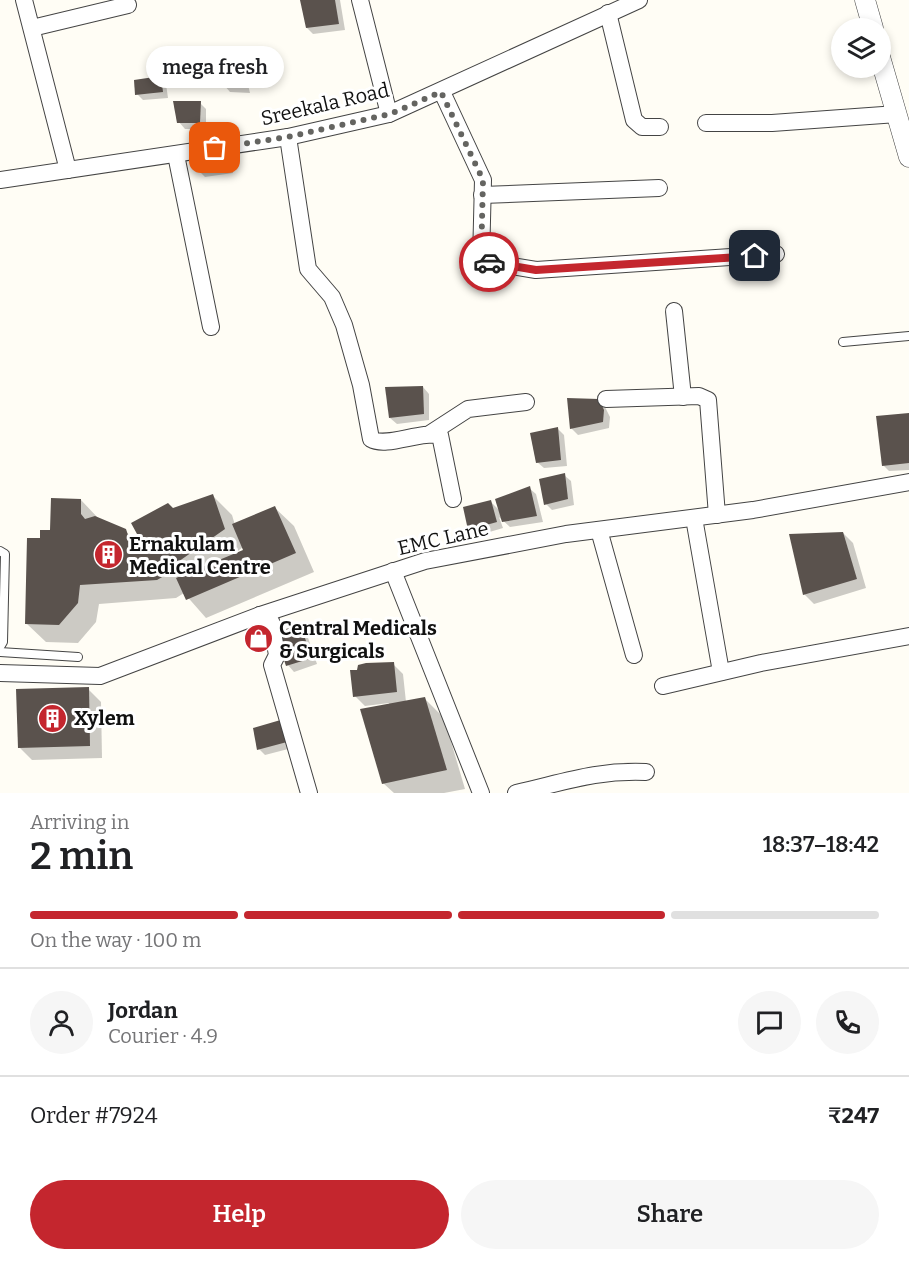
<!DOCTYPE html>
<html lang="en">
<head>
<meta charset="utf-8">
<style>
  body { margin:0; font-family:Bitter,serif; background:#f6f6f6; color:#202124; height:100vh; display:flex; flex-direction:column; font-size:22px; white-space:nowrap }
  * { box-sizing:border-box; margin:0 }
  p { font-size:20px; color:#757577 }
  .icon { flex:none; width:33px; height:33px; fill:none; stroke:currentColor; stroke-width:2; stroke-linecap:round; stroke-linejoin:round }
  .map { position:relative; height:793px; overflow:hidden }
  .details { display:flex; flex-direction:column; background:#fff; flex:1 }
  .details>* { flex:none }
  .tools { position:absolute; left:831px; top:18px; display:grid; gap:12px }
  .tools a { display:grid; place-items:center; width:60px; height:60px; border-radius:50%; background:#fff; box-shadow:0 3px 9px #0003; font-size:30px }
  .pin { position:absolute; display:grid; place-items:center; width:51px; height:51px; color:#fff; margin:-26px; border-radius:12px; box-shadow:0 3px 9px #0006 }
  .courier { position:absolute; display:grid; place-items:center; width:60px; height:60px; margin:-30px; border:4px solid #c4262e; border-radius:50%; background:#fff; color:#222; box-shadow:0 2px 8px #0007 }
  .bubble { position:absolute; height:42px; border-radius:21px; background:#fff; box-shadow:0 3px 9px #0003; font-size:20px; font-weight:600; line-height:42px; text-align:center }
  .overview em { font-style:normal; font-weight:600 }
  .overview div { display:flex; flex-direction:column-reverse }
  .overview { display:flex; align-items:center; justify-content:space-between; height:102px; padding:0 30px }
  h1 { font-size:39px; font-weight:600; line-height:45px }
  .bar { display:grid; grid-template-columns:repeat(4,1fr); gap:9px 6px; align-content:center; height:72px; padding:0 30px }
  .bar i { height:8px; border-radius:4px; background:#e0e0e0 }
  .bar .current { background:#c4262e }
  .bar p { grid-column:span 4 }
  .line { display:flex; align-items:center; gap:15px; padding:0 30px; border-top:2px solid #e0e0e0 }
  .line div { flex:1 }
  .round { display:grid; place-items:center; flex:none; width:63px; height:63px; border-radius:32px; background:#f6f6f6 }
  .cta { display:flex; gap:12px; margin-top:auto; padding:12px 30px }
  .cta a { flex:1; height:69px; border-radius:36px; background:#c4262e; color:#fff; font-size:24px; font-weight:600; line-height:69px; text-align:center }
  .cta a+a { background:#f6f6f6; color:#202124 }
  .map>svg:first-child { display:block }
</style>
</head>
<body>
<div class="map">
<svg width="909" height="793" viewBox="0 0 909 793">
  <rect width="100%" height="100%" fill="#fffdf5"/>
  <g fill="#0003" fill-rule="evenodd">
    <path d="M 301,0 L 340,0 L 345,30 L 313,34 L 307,28 Z"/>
    <path d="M 239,65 L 245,72 L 250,93 L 230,92 L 224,85 Z"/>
    <path d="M 160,78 L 166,84 L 168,98 L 143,100 L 137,94 Z"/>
    <path d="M 200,103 L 206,109 L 206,129 L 185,129 L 179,122 Z"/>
    <path d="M 223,152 L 229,158 L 233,173 L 205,177 L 199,171 Z"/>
    <path d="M 423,387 L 429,394 L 429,420 L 397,424 L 390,418 Z"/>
    <path d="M 568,399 L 605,407 L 610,417 L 609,428 L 578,435 L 571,428 Z"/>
    <path d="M 909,414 L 909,470 L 889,471 L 883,465 Z"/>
    <path d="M 558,429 L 564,435 L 567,466 L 544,468 L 537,462 Z"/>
    <path d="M 564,475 L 571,481 L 574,505 L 552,510 L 546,504 Z"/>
    <path d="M 529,488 L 536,494 L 543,522 L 510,527 L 499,517 L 503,528 L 476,536 L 470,529 L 490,501 L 501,512 Z"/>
    <path d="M 213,496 L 232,515 L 235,525 L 275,508 L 294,526 L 314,572 L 206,618 L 184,593 L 176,598 L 99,604 L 96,622 L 78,643 L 46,642 L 27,624 L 41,540 L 81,500 L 99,519 L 125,531 L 141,546 L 146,547 L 173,509 ZM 243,547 L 245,550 L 235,555 L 234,554 Z"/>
    <path d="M 843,533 L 853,543 L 866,588 L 814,604 L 804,594 Z"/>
    <path d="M 300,626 L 306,632 L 317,664 L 294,672 L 288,665 Z"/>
    <path d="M 393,664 L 403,674 L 406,702 L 425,699 L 444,718 L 465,789 L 444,793 L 394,793 L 383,783 L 389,703 L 365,706 L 355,696 Z"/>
    <path d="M 88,689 L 101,702 L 102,758 L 32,760 L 19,747 Z"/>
    <path d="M 283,721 L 292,748 L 265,755 L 259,749 Z"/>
  </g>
  <g fill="#5a524d">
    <path d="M 300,0 L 335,0 L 339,24 L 306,28 Z"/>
    <path d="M 240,63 L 245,88 L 222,86 L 217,68 Z"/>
    <path d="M 161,76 L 163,92 L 135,95 L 134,80 Z"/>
    <path d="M 173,101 L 201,101 L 200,123 L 177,123 Z"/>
    <path d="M 223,150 L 228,167 L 197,171 L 194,154 Z"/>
    <path d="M 423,386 L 424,414 L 389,418 L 385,387 Z"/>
    <path d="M 567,398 L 599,399 L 604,410 L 603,422 L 570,429 Z"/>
    <path d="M 909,413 L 909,463 L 882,466 L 876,416 Z"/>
    <path d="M 558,427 L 561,460 L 536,463 L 530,433 Z"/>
    <path d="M 565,473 L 568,499 L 544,505 L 539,479 Z"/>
    <path d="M 530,486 L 537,516 L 502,522 L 495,499 Z"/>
    <path d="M 213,494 L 225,529 L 175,564 L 176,569 L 157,580 L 80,585 L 78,603 L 59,625 L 25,624 L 27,538 L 40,538 L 40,530 L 50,530 L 51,498 L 81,499 L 81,514 L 85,519 L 95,516 L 126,529 L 131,544 L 143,545 L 131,523 L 168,503 L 173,508 Z"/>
    <path d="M 491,500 L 497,522 L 468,530 L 463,507 Z"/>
    <path d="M 275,506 L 296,553 L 186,600 L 176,578 L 243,550 L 232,524 Z"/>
    <path d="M 843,532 L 857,579 L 803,595 L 789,534 Z"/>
    <path d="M 300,624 L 312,658 L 286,666 L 275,633 Z"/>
    <path d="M 394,662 L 397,692 L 353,697 L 350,670 L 357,670 L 358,665 L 366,663 Z"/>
    <path d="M 89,687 L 90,746 L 18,748 L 16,689 Z"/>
    <path d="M 425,697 L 447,770 L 382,784 L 360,709 Z"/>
    <path d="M 284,719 L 287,742 L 257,750 L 253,728 Z"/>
  </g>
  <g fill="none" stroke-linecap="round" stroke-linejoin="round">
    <defs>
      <g id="service">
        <path d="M 843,342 L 909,336"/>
        <path d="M 0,551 L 5,554 L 3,642 L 0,647"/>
        <path d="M 0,652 L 78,657"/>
      </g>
      <g id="minor">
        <path d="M 24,0 L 68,170"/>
        <path d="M 360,0 L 389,114"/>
        <path d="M 608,13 L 634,120 L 642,127 L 660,127"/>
        <path d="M 32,28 L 128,5"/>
        <path d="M 442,92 L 483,180 L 481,261 L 536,270 L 776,254"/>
        <path d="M 706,123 L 772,123 L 897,114"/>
        <path d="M 288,137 L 308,269 L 332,297 L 344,325 L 361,385 L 371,439 C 386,448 420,431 440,435 L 453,499"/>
        <path d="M 176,155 L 211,327"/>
        <path d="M 0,180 L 288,137 L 389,114 L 639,0"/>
        <path d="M 482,195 L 659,188"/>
        <path d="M 674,311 L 683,397"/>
        <path d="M 606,399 L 699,396 L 708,400 L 717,515"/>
        <path d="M 431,433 L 468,409 L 526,402"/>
        <path d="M 694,518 L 721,672"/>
        <path d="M 599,530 L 634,655"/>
        <path d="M 393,571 L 481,793"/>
        <path d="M 260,615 L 271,621 L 277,655 L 272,665 L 309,793"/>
        <path d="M 0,673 L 100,676 L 260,615 L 425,561 L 566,534 L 753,510 L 909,482"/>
        <path d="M 663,686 L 761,663 L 909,636"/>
        <path d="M 516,793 C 565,782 595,770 646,772"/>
      </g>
      <g id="tertiary">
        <path d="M 865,0 L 873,28"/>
        <path d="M 880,57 L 909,157"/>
      </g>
    </defs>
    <use href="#service" stroke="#444" stroke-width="10"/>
    <use href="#minor" stroke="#444" stroke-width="18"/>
    <use href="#tertiary" stroke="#444" stroke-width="21"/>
    <use href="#service" stroke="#fff" stroke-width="8"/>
    <use href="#minor" stroke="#fff" stroke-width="16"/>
    <use href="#tertiary" stroke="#fff" stroke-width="20"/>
  </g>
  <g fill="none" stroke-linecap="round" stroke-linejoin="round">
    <path stroke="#646461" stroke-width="6" stroke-dasharray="0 10.8" d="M 215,148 L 288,137 L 390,114 L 441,92 L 483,180 L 481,261 L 489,262"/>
    <path stroke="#c4262e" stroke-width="8" d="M 489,262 L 536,270 L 755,256"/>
  </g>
  <defs>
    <symbol id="building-disc" viewBox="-11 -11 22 22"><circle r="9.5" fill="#c4262e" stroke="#fff"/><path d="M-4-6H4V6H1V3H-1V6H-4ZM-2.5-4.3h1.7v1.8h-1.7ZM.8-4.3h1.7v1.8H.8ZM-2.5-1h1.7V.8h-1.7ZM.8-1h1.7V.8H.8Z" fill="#fff"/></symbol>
    <symbol id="shop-disc" viewBox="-11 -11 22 22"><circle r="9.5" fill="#c4262e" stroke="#fff"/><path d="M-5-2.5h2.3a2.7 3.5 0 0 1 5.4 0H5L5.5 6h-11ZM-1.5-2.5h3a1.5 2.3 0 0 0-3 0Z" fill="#fff"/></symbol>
  </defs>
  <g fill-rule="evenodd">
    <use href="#building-disc" x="92" y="538" width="33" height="33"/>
    <use href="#shop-disc" x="242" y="622" width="33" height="33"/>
    <use href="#building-disc" x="36" y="702" width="33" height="33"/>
  </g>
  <g text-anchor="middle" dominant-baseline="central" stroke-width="6" stroke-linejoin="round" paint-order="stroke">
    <g font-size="20" fill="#111" stroke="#fff">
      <text transform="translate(325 104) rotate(-13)">Sreekala Road</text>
      <text transform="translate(443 538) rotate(-13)">EMC Lane</text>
    </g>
    <g font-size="20" font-weight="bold" fill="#111" stroke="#fff" text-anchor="start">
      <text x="129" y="544">Ernakulam<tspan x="129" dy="23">Medical Centre</tspan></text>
      <text x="279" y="628">Central Medicals<tspan x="279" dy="23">&amp; Surgicals</tspan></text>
      <text x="74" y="718">Xylem</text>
    </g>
  </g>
</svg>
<div class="tools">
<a><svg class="icon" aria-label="layers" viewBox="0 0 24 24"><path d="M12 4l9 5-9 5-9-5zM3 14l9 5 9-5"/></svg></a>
</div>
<div class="pin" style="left:215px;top:148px;background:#ea580c"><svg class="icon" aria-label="bag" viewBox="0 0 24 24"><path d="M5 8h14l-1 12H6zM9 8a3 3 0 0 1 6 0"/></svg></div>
<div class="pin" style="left:755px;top:256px;background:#1f2937"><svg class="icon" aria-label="home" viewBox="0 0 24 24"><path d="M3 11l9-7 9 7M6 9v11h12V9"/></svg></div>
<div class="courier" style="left:489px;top:262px"><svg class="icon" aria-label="car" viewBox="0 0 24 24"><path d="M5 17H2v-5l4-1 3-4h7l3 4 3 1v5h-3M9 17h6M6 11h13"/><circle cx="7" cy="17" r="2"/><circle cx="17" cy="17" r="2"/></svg></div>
<div class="bubble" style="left:146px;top:46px;width:138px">mega fresh</div>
</div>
<section class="details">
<div class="overview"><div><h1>2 min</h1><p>Arriving in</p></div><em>18:37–18:42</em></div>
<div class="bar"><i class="current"></i><i class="current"></i><i class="current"></i><i></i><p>On the way · 100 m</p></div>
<div class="line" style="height:108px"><a class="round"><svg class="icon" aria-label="person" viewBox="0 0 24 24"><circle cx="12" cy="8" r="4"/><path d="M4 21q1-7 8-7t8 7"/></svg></a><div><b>Jordan</b><p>Courier · 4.9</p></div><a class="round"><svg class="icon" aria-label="chat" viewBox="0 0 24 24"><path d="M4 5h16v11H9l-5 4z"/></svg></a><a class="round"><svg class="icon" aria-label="phone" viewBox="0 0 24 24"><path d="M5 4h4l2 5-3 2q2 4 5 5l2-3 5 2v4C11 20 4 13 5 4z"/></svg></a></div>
<div class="line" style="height:78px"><div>Order #7924</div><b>₹247</b></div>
<div class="cta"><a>Help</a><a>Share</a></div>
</section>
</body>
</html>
